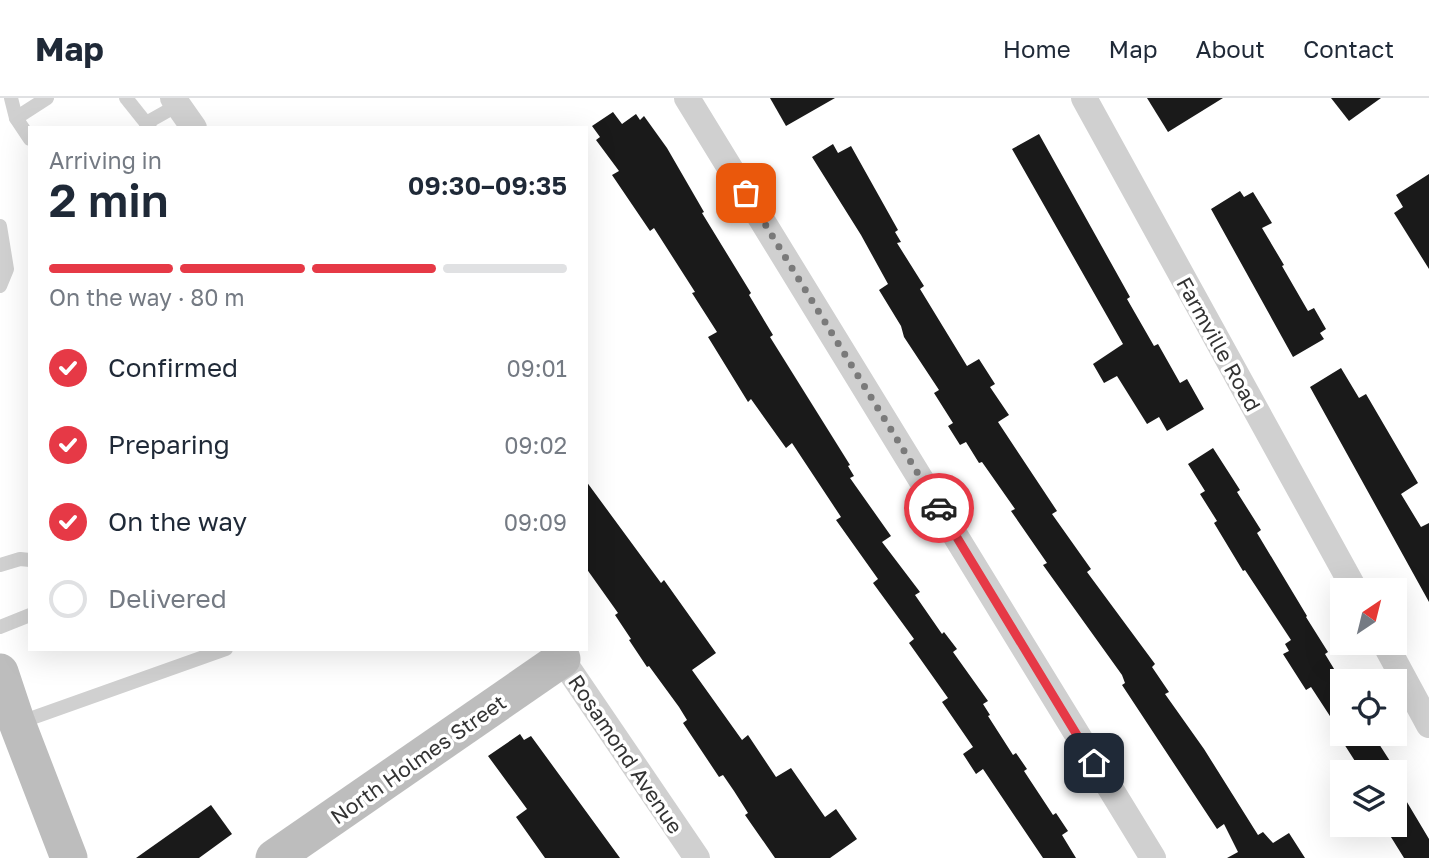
<!DOCTYPE html>
<html lang="en">
<head>
<meta charset="utf-8">
<style>
  body { margin:0; font-family:"Golos Text",sans-serif; background:#f2f2f3; color:#1f2937; height:100vh; display:flex; flex-direction:column; font-size:26px; white-space:nowrap }
  * { box-sizing:border-box; margin:0 }
  p { font-size:23px; color:#747a83 }
  .icon { flex:none; width:38px; height:38px; fill:none; stroke:currentColor; stroke-width:2; stroke-linecap:round; stroke-linejoin:round }
  .map { position:relative; flex:1; overflow:hidden }
  .drawer { position:absolute; left:28px; top:28px; width:560px; height:525px; display:flex; flex-direction:column; background:#fff; border-radius:0px; box-shadow:0 7px 28px #0002 }
  .drawer>* { flex:none }
  .needle { width:46px; rotate:35deg }
  .fabs { position:absolute; left:1330px; top:480px; display:grid; gap:14px }
  .fabs a { display:grid; place-items:center; width:77px; height:77px; border-radius:0px; background:#fff; box-shadow:0 7px 28px #0002; font-size:35px }
  .pin { position:absolute; display:grid; place-items:center; width:60px; height:60px; color:#fff; margin:-30px; border-radius:14px; box-shadow:0 4px 10px #0006 }
  .courier { position:absolute; display:grid; place-items:center; width:70px; height:70px; margin:-35px; border:5px solid #e63946; border-radius:50%; background:#fff; color:#222; box-shadow:0 2px 9px #0007 }
  .head em { font-style:normal; font-weight:600 }
  .head div { display:flex; flex-direction:column-reverse }
  .head { display:flex; align-items:center; justify-content:space-between; height:119px; padding:0 21px }
  h1 { font-size:46px; font-weight:600; line-height:52px }
  .bar { display:grid; grid-template-columns:repeat(4,1fr); gap:10px 7px; align-content:center; height:84px; padding:0 21px }
  .bar i { height:9px; border-radius:5px; background:#e0e1e3 }
  .bar .active { background:#e63946 }
  .bar p { grid-column:span 4 }
  ol { padding:0 21px; list-style:none }
  li { display:flex; align-items:center; gap:21px; height:77px }
  li p { margin-inline-start:auto }
  li .icon { padding:7px; border-radius:50%; background:#e63946; color:#fff; stroke-width:4 }
  li:last-child { color:#747a83 }
  li i { width:38px; height:38px; border:4px solid #e0e1e3; border-radius:50% }
  header { display:flex; align-items:center; gap:42px; box-sizing:border-box; height:98px; padding:0 35px; background:#fff; border-bottom:2px solid #e0e1e3 }
  header strong { font-size:33px }
  nav { display:flex; gap:38px; margin-inline-start:auto; font-size:24px }
  .map>svg:first-child { display:block }
</style>
</head>
<body>
<header>
<strong>Map</strong>
<nav><a>Home</a><a>Map</a><a>About</a><a>Contact</a></nav>
</header>
<div class="map">
<svg width="1429" height="760" viewBox="0 0 1429 760">
  <rect width="100%" height="100%" fill="#fff"/>
  <g fill="#1a1a1a">
    <path d="M 770,0 L 835,0 L 786,28 Z"/>
    <path d="M 1147,0 L 1223,0 L 1168,34 Z"/>
    <path d="M 1331,0 L 1381,0 L 1349,23 Z"/>
    <path d="M 613,14 L 622,26 L 636,16 L 640,22 L 644,18 L 667,50 L 704,114 L 702,115 L 751,195 L 749,197 L 773,237 L 770,239 L 850,367 L 848,368 L 854,378 L 850,380 L 891,438 L 882,444 L 920,494 L 915,497 L 942,536 L 944,534 L 957,551 L 953,554 L 988,603 L 983,606 L 990,617 L 988,618 L 1013,657 L 1016,655 L 1027,671 L 1024,673 L 1053,717 L 1056,715 L 1068,733 L 1062,737 L 1076,760 L 1043,760 L 983,671 L 976,676 L 963,656 L 973,649 L 942,604 L 948,600 L 909,545 L 914,541 L 873,485 L 878,481 L 836,422 L 841,419 L 792,345 L 786,350 L 751,301 L 748,304 L 708,239 L 717,234 L 692,195 L 695,194 L 654,130 L 650,133 L 612,77 L 619,73 L 596,42 L 600,39 L 592,28 Z"/>
    <path d="M 1039,36 L 1130,199 L 1127,201 L 1154,248 L 1158,246 L 1180,285 L 1187,281 L 1204,311 L 1167,333 L 1159,319 L 1147,326 L 1117,278 L 1104,285 L 1093,266 L 1123,246 L 1012,51 Z"/>
    <path d="M 833,46 L 838,55 L 851,48 L 898,132 L 895,134 L 901,144 L 897,145 L 924,188 L 920,191 L 967,268 L 979,261 L 995,286 L 990,289 L 1009,317 L 998,324 L 1057,413 L 1052,416 L 1091,471 L 1087,474 L 1155,566 L 1152,569 L 1169,594 L 1165,596 L 1204,651 L 1258,737 L 1263,734 L 1273,745 L 1289,735 L 1305,760 L 1227,760 L 1238,754 L 1224,726 L 1217,731 L 1122,587 L 1125,585 L 1122,577 L 1043,467 L 1047,465 L 1011,413 L 1015,411 L 982,364 L 979,365 L 966,344 L 960,347 L 948,328 L 953,325 L 934,295 L 939,292 L 904,239 L 901,228 L 879,192 L 888,186 L 861,137 L 812,59 Z"/>
    <path d="M 1429,76 L 1429,171 L 1394,115 L 1403,109 L 1396,97 Z"/>
    <path d="M 1240,93 L 1244,99 L 1253,94 L 1272,125 L 1262,130 L 1284,167 L 1282,168 L 1308,213 L 1314,210 L 1326,231 L 1320,235 L 1324,241 L 1293,259 L 1211,111 Z"/>
    <path d="M 1341,270 L 1359,300 L 1366,296 L 1418,385 L 1401,396 L 1421,429 L 1429,425 L 1429,504 L 1310,289 Z"/>
    <path d="M 1213,350 L 1240,392 L 1237,394 L 1261,432 L 1257,435 L 1307,518 L 1306,519 L 1328,554 L 1325,556 L 1342,584 L 1342,635 L 1372,635 L 1397,674 L 1362,674 L 1337,635 L 1341,635 L 1311,589 L 1306,592 L 1283,556 L 1289,553 L 1285,546 L 1291,542 L 1245,472 L 1243,473 L 1214,425 L 1217,423 L 1200,396 L 1205,393 L 1188,366 Z"/>
    <path d="M 586,383 L 661,485 L 664,482 L 716,555 L 692,572 L 742,642 L 748,637 L 776,679 L 791,670 L 825,719 L 836,711 L 857,741 L 830,760 L 775,760 L 745,717 L 748,715 L 734,693 L 723,677 L 719,679 L 683,625 L 687,622 L 679,609 L 649,568 L 647,569 L 629,542 L 631,541 L 615,517 L 618,515 L 586,470 Z"/>
    <path d="M 520,636 L 524,642 L 531,638 L 620,760 L 545,760 L 516,719 L 527,711 L 488,658 Z"/>
    <path d="M 1395,684 L 1429,741 L 1429,760 L 1404,760 L 1386,731 L 1395,726 Z"/>
    <path d="M 211,707 L 232,736 L 199,760 L 136,760 Z"/>
  </g>
  <g fill="none" stroke-linecap="round" stroke-linejoin="round">
    <g stroke="#d0d0d0" stroke-width="14">
      <path d="M 11,0 L 16,20 L 30,41"/>
      <path d="M 126,0 L 150,30"/>
      <path d="M 16,20 L 47,0"/>
      <path d="M 146,25 L 178,7"/>
      <path d="M 0,128 L 7,171 L 0,188"/>
      <path d="M 0,467 L 20,461 L 30,462"/>
      <path d="M 0,529 L 30,517"/>
      <path d="M 18,625 L 226,551"/>
    </g>
    <g stroke="#d0d0d0" stroke-width="26">
      <path d="M 173,0 L 194,30"/>
      <path d="M 687,0 L 1153,760"/>
      <path d="M 1084,0 L 1355,492"/>
      <path d="M 1384,544 L 1429,627"/>
      <path d="M 555,551 L 697,760"/>
    </g>
    <g stroke="#bdbdbd" stroke-width="37">
      <path d="M 0,574 L 17,625 L 69,760"/>
      <path d="M 274,760 L 562,561"/>
    </g>
  </g>
  <g fill="none" stroke-linecap="round" stroke-linejoin="round">
    <path stroke="#7a7a7a" stroke-width="7" stroke-dasharray="0 12.6" d="M 746,95 L 939,410"/>
    <path stroke="#e63946" stroke-width="9" d="M 939,410 L 1094,665"/>
  </g>
  <g text-anchor="middle" dominant-baseline="central" stroke-width="7" stroke-linejoin="round" paint-order="stroke">
    <g font-size="21" fill="#333" stroke="#fff">
      <text transform="translate(1219 246) rotate(61)">Farmville Road</text>
      <text transform="translate(626 656) rotate(56)">Rosamond Avenue</text>
      <text transform="translate(418 661) rotate(-35)">North Holmes Street</text>
    </g>
  </g>
</svg>
<div class="fabs">
<a><svg class="needle" viewBox="-14 -14 28 28"><path d="M0-13l5 13h-10z" fill="#e53935"/><path d="M0 13l5-13h-10z" fill="#747a83"/></svg></a>
<a><svg class="icon" aria-label="locate" viewBox="0 0 24 24"><circle cx="12" cy="12" r="6"/><path d="M12 2v4M12 18v4M2 12h4M18 12h4"/></svg></a>
<a><svg class="icon" aria-label="layers" viewBox="0 0 24 24"><path d="M12 4l9 5-9 5-9-5zM3 14l9 5 9-5"/></svg></a>
</div>
<div class="pin" style="left:746px;top:95px;background:#ea580c"><svg class="icon" aria-label="bag" viewBox="0 0 24 24"><path d="M5 8h14l-1 12H6zM9 8a3 3 0 0 1 6 0"/></svg></div>
<div class="pin" style="left:1094px;top:665px;background:#1f2937"><svg class="icon" aria-label="home" viewBox="0 0 24 24"><path d="M3 11l9-7 9 7M6 9v11h12V9"/></svg></div>
<div class="courier" style="left:939px;top:410px"><svg class="icon" aria-label="car" viewBox="0 0 24 24"><path d="M5 17H2v-5l4-1 3-4h7l3 4 3 1v5h-3M9 17h6M6 11h13"/><circle cx="7" cy="17" r="2"/><circle cx="17" cy="17" r="2"/></svg></div>
<section class="drawer">
<div class="head"><div><h1>2 min</h1><p>Arriving in</p></div><em>09:30–09:35</em></div>
<div class="bar"><i class="active"></i><i class="active"></i><i class="active"></i><i></i><p>On the way · 80 m</p></div>
<ol>
<li><svg class="icon" aria-label="check" viewBox="0 0 24 24"><path d="M5 12l5 5 9-10"/></svg>Confirmed<p>09:01</p></li>
<li><svg class="icon" aria-label="check" viewBox="0 0 24 24"><path d="M5 12l5 5 9-10"/></svg>Preparing<p>09:02</p></li>
<li><svg class="icon" aria-label="check" viewBox="0 0 24 24"><path d="M5 12l5 5 9-10"/></svg>On the way<p>09:09</p></li>
<li><i></i>Delivered</li>
</ol>
</section>
</div>
</body>
</html>
